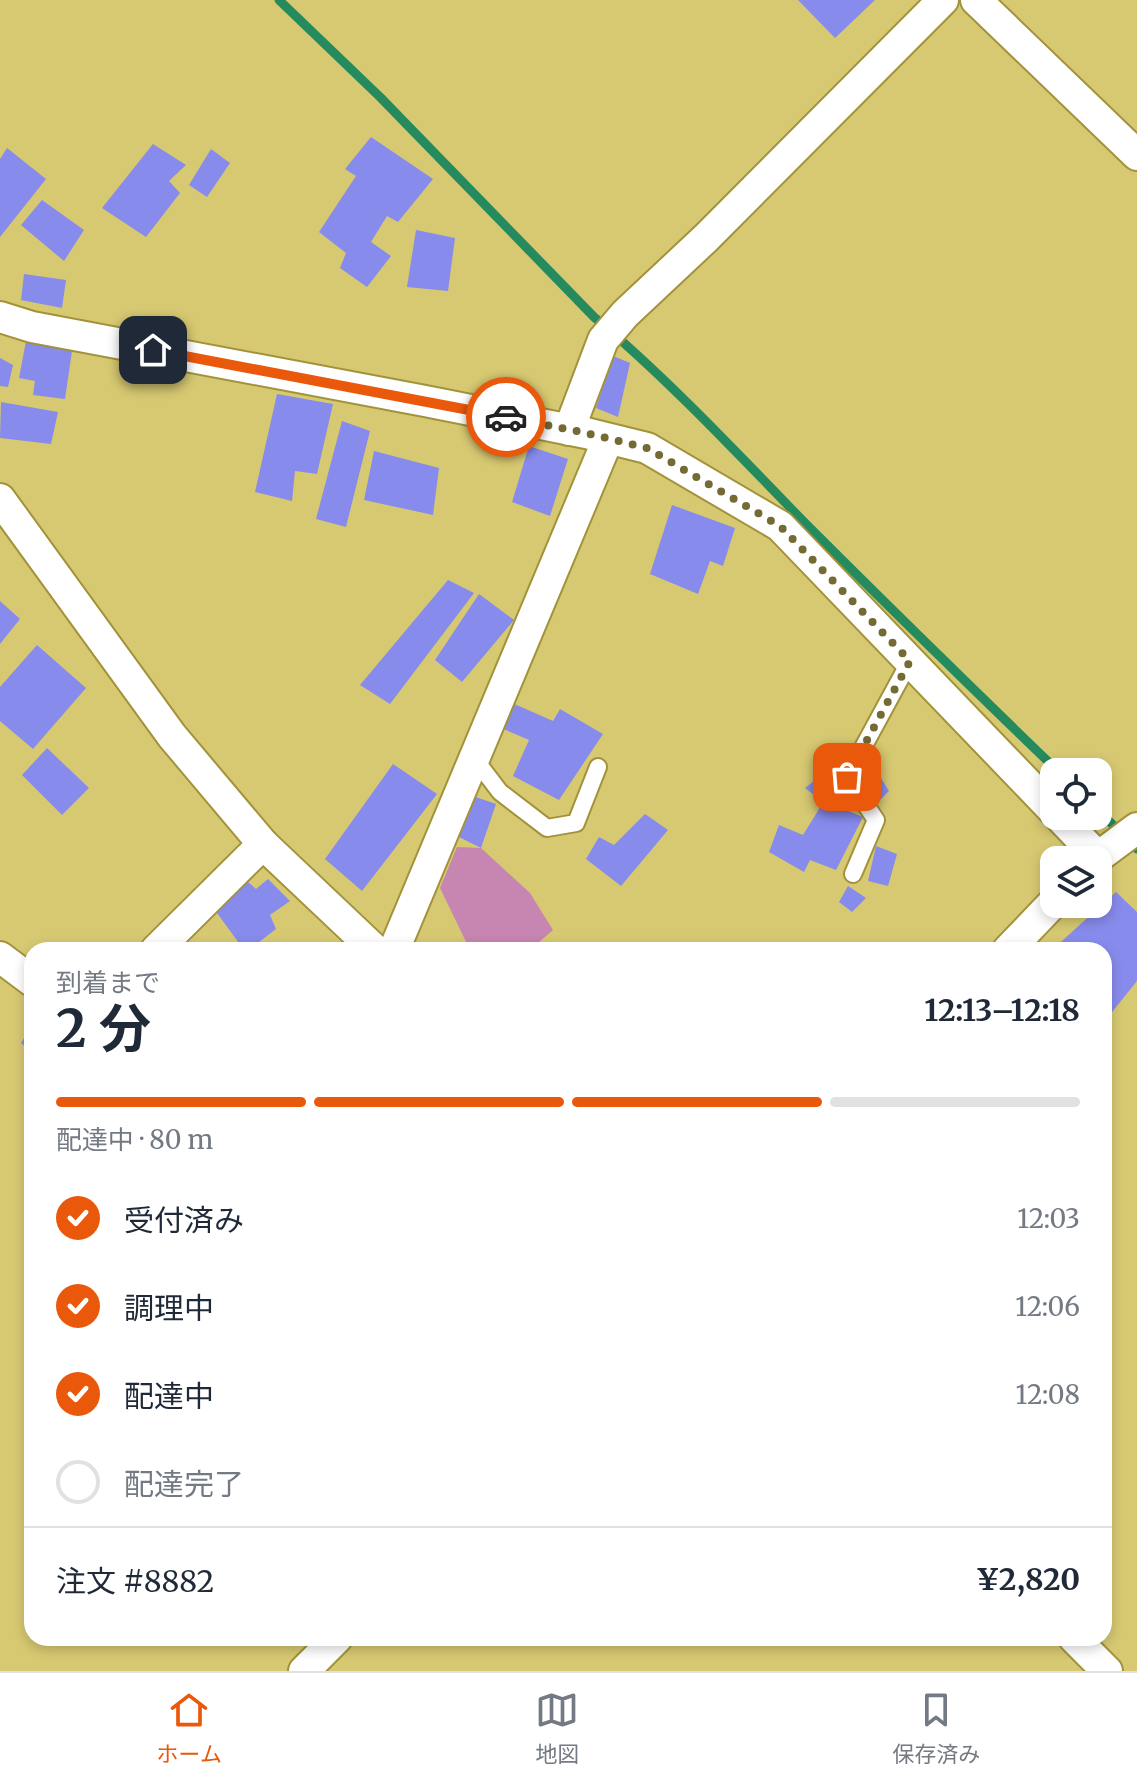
<!DOCTYPE html>
<html lang="ja">
<head>
<meta charset="utf-8">
<style>
  body { margin:0; font-family:Merriweather,"Noto Sans JP",serif; background:#f6f6f7; color:#1f2937; height:100vh; display:flex; flex-direction:column; font-size:30px; white-space:nowrap }
  * { box-sizing:border-box; margin:0 }
  p { font-size:26px; color:#747a83 }
  .icon { flex:none; width:44px; height:44px; fill:none; stroke:currentColor; stroke-width:2; stroke-linecap:round; stroke-linejoin:round }
  .map { position:relative; flex:1; overflow:hidden }
  .side { position:absolute; left:24px; top:942px; width:1088px; height:704px; display:flex; flex-direction:column; background:#fff; border-radius:24px; box-shadow:0 4px 12px #0003 }
  .side>* { flex:none }
  .buttons { position:absolute; left:1040px; top:758px; display:grid; gap:16px }
  .buttons a { display:grid; place-items:center; width:72px; height:72px; border-radius:16px; background:#fff; box-shadow:0 4px 12px #0003; font-size:40px }
  .pin { position:absolute; display:grid; place-items:center; width:68px; height:68px; color:#fff; margin:-34px; border-radius:16px; box-shadow:0 4px 12px #0006 }
  .courier { position:absolute; display:grid; place-items:center; width:80px; height:80px; margin:-40px; border:6px solid #ea580c; border-radius:50%; background:#fff; color:#222; box-shadow:0 2px 10px #0007 }
  .summary em { font-style:normal; font-weight:700 }
  .summary div { display:flex; flex-direction:column-reverse }
  .summary { display:flex; align-items:center; justify-content:space-between; height:136px; padding:0 32px }
  h1 { font-size:52px; font-weight:700; line-height:60px }
  .bar { display:grid; grid-template-columns:repeat(4,1fr); gap:12px 8px; align-content:center; height:96px; padding:0 32px }
  .bar i { height:10px; border-radius:6px; background:#e0e1e3 }
  .bar .selected { background:#ea580c }
  .bar p { grid-column:span 4 }
  .line { display:flex; align-items:center; gap:20px; padding:0 32px; border-top:2px solid #e0e1e3 }
  .line div { flex:1 }
  ol { padding:0 32px; list-style:none }
  li { display:flex; align-items:center; gap:24px; height:88px }
  li p { margin-inline-start:auto }
  li .icon { padding:8px; border-radius:50%; background:#ea580c; color:#fff; stroke-width:4 }
  li:last-child { color:#747a83 }
  li i { width:44px; height:44px; border:4px solid #e0e1e3; border-radius:50% }
  .menu { display:flex; justify-content:space-around; align-items:center; height:112px; border-top:2px solid #e0e1e3; background:#fff; font-size:22px; color:#747a83 }
  .menu a { display:grid; justify-items:center; gap:4px }
  .menu .selected { color:#ea580c }
  .map>svg:first-child { display:block }
</style>
</head>
<body>
<div class="map">
<svg width="1137" height="1671" viewBox="0 0 1137 1671">
  <rect width="100%" height="100%" fill="#d7c972"/>
  <path fill="#c785b1" d="M 457,847 L 481,848 L 530,893 L 553,930 L 530,950 L 470,950 L 440,888 Z"/>
  <g fill="none" stroke-linecap="round" stroke-linejoin="round">
    <g stroke="#258a5e" stroke-width="9">
      <path d="M 279,0 L 380,97 L 594,317 C 670,381 738,454 807,525 C 890,608 974,690 1059,772"/>
      <path d="M 1098,810 L 1137,849"/>
    </g>
  </g>
  <g fill="#878bec">
    <path d="M 798,0 L 875,0 L 835,38 Z"/>
    <path d="M 371,137 L 433,179 L 398,222 L 387,216 L 371,242 L 391,256 L 367,287 L 340,268 L 346,253 L 319,232 L 356,176 L 345,169 Z"/>
    <path d="M 153,144 L 186,165 L 169,181 L 180,193 L 146,237 L 102,208 Z"/>
    <path d="M 7,148 L 46,179 L 0,237 L 0,159 Z"/>
    <path d="M 211,149 L 230,163 L 207,197 L 189,185 Z"/>
    <path d="M 42,200 L 84,230 L 64,261 L 21,225 Z"/>
    <path d="M 416,230 L 455,238 L 448,291 L 407,287 Z"/>
    <path d="M 24,274 L 66,280 L 62,308 L 21,300 Z"/>
    <path d="M 26,341 L 72,351 L 65,399 L 33,395 L 35,381 L 19,378 Z"/>
    <path d="M 613,356 L 630,363 L 618,417 L 596,408 Z"/>
    <path d="M 0,358 L 13,365 L 8,387 L 0,386 Z"/>
    <path d="M 277,394 L 333,404 L 317,474 L 295,471 L 292,501 L 255,492 Z"/>
    <path d="M 1,402 L 58,412 L 51,444 L 0,438 Z"/>
    <path d="M 342,421 L 370,431 L 346,527 L 316,519 Z"/>
    <path d="M 529,446 L 568,459 L 550,516 L 512,502 Z"/>
    <path d="M 374,451 L 439,468 L 433,515 L 364,500 Z"/>
    <path d="M 672,505 L 735,528 L 723,566 L 710,561 L 698,594 L 650,574 Z"/>
    <path d="M 448,580 L 474,593 L 390,704 L 360,685 Z"/>
    <path d="M 479,594 L 514,620 L 462,682 L 435,660 Z"/>
    <path d="M 0,601 L 20,619 L 0,644 Z"/>
    <path d="M 37,645 L 86,688 L 33,749 L 0,721 L 0,687 Z"/>
    <path d="M 512,703 L 553,721 L 560,709 L 603,734 L 559,800 L 513,776 L 529,740 L 501,728 Z"/>
    <path d="M 47,748 L 89,788 L 62,815 L 22,775 Z"/>
    <path d="M 393,764 L 437,794 L 362,891 L 325,859 Z"/>
    <path d="M 876,770 L 889,791 L 876,804 L 861,780 Z"/>
    <path d="M 825,772 L 832,782 L 814,795 L 805,788 Z"/>
    <path d="M 470,795 L 496,804 L 481,848 L 453,834 Z"/>
    <path d="M 824,801 L 863,817 L 836,870 L 810,860 L 804,872 L 769,852 L 779,825 L 803,835 Z"/>
    <path d="M 645,814 L 668,830 L 621,886 L 586,859 L 599,837 L 614,845 Z"/>
    <path d="M 876,846 L 897,854 L 888,886 L 868,881 Z"/>
    <path d="M 268,879 L 290,901 L 270,915 L 276,929 L 249,950 L 244,950 L 217,913 L 247,881 L 256,889 Z"/>
    <path d="M 848,886 L 866,898 L 852,912 L 839,902 Z"/>
    <path d="M 1116,892 L 1137,912 L 1137,981 L 1104,1022 L 1104,950 L 1052,950 Z"/>
    <path d="M 32,1025 L 32,1052 L 21,1043 Z"/>
  </g>
  <g fill="none" stroke-linecap="round" stroke-linejoin="round">
    <defs>
      <g id="service">
        <path d="M 474,758 L 500,792 L 547,828 L 576,823 L 598,767"/>
        <path d="M 853,874 L 876,820 L 847,777 L 910,661"/>
      </g>
      <g id="minor">
        <path d="M 976,0 L 1137,155"/>
        <path d="M 0,317 L 32,327 L 425,401 L 586,433 L 647,448 L 780,526 L 1054,811"/>
        <path d="M 569,430 L 603,340 L 625,314 L 706,238 L 943,0"/>
        <path d="M 0,499 L 172,736 L 263,844 L 375,950"/>
        <path d="M 1059,816 L 1097,856"/>
        <path d="M 1094,860 L 1137,828"/>
        <path d="M 156,950 L 263,844"/>
        <path d="M 394,950 L 608,439"/>
        <path d="M 1008,950 L 1054,902"/>
        <path d="M 0,957 L 32,981"/>
        <path d="M 1074,1638 L 1107,1671"/>
        <path d="M 304,1671 L 337,1638"/>
      </g>
    </defs>
    <use href="#service" stroke="#a2933b" stroke-width="20"/>
    <use href="#minor" stroke="#a2933b" stroke-width="34"/>
    <use href="#service" stroke="#fff" stroke-width="16"/>
    <use href="#minor" stroke="#fff" stroke-width="30"/>
  </g>
  <g fill="none" stroke-linecap="round" stroke-linejoin="round">
    <path stroke="#746b34" stroke-width="8" stroke-dasharray="0 14.4" d="M 506,417 L 586,433 L 647,448 L 780,526 L 910,661 L 847,777"/>
    <path stroke="#ea580c" stroke-width="10" d="M 153,350 L 506,417"/>
  </g>
</svg>
<div class="buttons">
<a><svg class="icon" aria-label="locate" viewBox="0 0 24 24"><circle cx="12" cy="12" r="6"/><path d="M12 2v4M12 18v4M2 12h4M18 12h4"/></svg></a>
<a><svg class="icon" aria-label="layers" viewBox="0 0 24 24"><path d="M12 4l9 5-9 5-9-5zM3 14l9 5 9-5"/></svg></a>
</div>
<div class="pin" style="left:847px;top:777px;background:#ea580c"><svg class="icon" aria-label="bag" viewBox="0 0 24 24"><path d="M5 8h14l-1 12H6zM9 8a3 3 0 0 1 6 0"/></svg></div>
<div class="pin" style="left:153px;top:350px;background:#1f2937"><svg class="icon" aria-label="home" viewBox="0 0 24 24"><path d="M3 11l9-7 9 7M6 9v11h12V9"/></svg></div>
<div class="courier" style="left:506px;top:417px"><svg class="icon" aria-label="car" viewBox="0 0 24 24"><path d="M5 17H2v-5l4-1 3-4h7l3 4 3 1v5h-3M9 17h6M6 11h13"/><circle cx="7" cy="17" r="2"/><circle cx="17" cy="17" r="2"/></svg></div>
<section class="side">
<div class="summary"><div><h1>2 分</h1><p>到着まで</p></div><em>12:13–12:18</em></div>
<div class="bar"><i class="selected"></i><i class="selected"></i><i class="selected"></i><i></i><p>配達中 · 80 m</p></div>
<ol>
<li><svg class="icon" aria-label="check" viewBox="0 0 24 24"><path d="M5 12l5 5 9-10"/></svg>受付済み<p>12:03</p></li>
<li><svg class="icon" aria-label="check" viewBox="0 0 24 24"><path d="M5 12l5 5 9-10"/></svg>調理中<p>12:06</p></li>
<li><svg class="icon" aria-label="check" viewBox="0 0 24 24"><path d="M5 12l5 5 9-10"/></svg>配達中<p>12:08</p></li>
<li><i></i>配達完了</li>
</ol>
<div class="line" style="height:104px"><div>注文 #8882</div><b>¥2,820</b></div>
</section>
</div>
<nav class="menu">
<a class="selected"><svg class="icon" aria-label="home" viewBox="0 0 24 24"><path d="M3 11l9-7 9 7M6 9v11h12V9"/></svg>ホーム</a>
<a><svg class="icon" aria-label="map" viewBox="0 0 24 24"><path d="M3 6l6-2 6 2 6-2v14l-6 2-6-2-6 2zM9 4v14M15 6v14"/></svg>地図</a>
<a><svg class="icon" aria-label="saved" viewBox="0 0 24 24"><path d="M7 4h10v16l-5-4-5 4z"/></svg>保存済み</a>
</nav>
</body>
</html>
